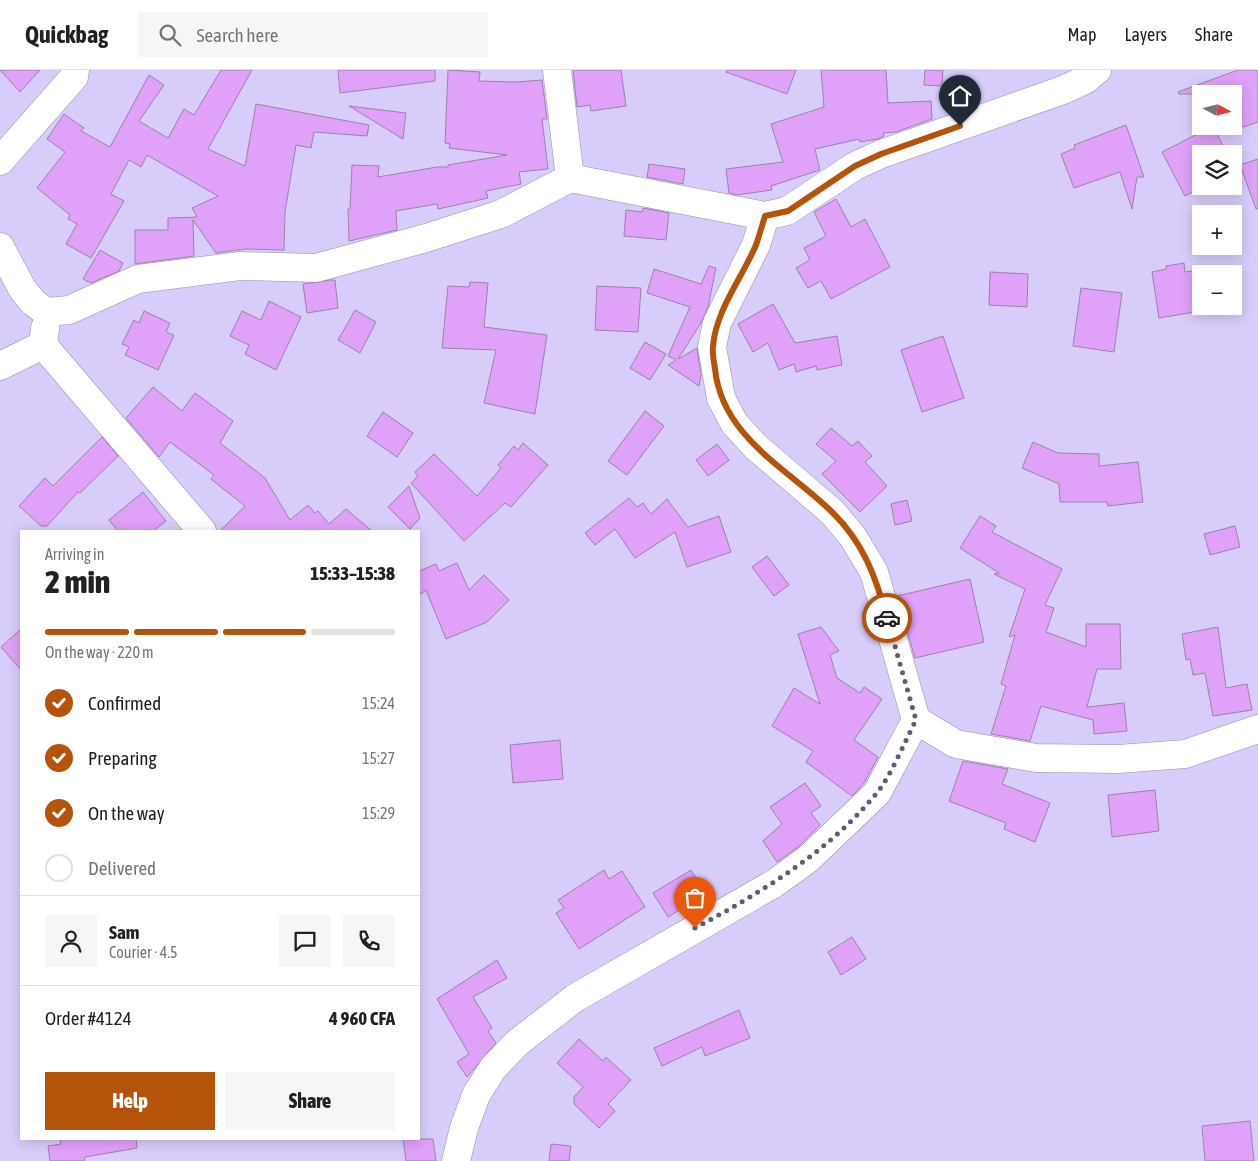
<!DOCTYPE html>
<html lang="en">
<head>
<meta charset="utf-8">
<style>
  body { margin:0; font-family:"Asap Condensed",sans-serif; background:#f6f6f6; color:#202124; height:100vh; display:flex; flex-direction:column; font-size:19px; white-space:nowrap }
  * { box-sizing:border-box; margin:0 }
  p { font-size:16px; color:#757577 }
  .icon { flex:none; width:28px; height:28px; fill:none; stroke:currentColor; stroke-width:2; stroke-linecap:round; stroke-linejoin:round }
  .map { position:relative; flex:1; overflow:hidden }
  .details { position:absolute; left:20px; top:460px; width:400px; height:610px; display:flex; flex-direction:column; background:#fff; border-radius:0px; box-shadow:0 2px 12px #0003 }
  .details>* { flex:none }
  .needle { width:32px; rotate:97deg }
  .controls { position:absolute; left:1192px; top:15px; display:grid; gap:10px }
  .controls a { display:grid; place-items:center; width:50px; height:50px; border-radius:0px; background:#fff; box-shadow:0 2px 12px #0003; font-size:25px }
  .pin { position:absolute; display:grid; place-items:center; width:42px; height:42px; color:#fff; margin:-51px -21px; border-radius:50% 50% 50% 0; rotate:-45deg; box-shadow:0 0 5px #0007 }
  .pin .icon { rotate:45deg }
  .courier { position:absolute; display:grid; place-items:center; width:50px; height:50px; margin:-25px; border:4px solid #b45309; border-radius:50%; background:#fff; color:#222; box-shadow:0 1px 6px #0007 }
  .head em { font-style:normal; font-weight:800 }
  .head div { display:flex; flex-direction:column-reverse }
  .head { display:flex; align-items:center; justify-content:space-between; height:85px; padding:0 25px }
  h1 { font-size:32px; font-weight:800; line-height:38px }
  .bar { display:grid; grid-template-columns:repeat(4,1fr); gap:8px 5px; align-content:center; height:60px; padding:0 25px }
  .bar i { height:6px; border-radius:4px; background:#e0e0e0 }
  .bar .current { background:#b45309 }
  .bar p { grid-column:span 4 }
  .line { display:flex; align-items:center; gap:12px; padding:0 25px; border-top:1px solid #e0e0e0 }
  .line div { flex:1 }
  .round { display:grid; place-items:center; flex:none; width:52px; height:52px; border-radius:0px; background:#f6f6f6 }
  ol { padding:0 25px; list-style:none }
  li { display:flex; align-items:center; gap:15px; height:55px }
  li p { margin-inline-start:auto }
  li .icon { padding:5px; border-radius:50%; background:#b45309; color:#fff; stroke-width:4 }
  li:last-child { color:#757577 }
  li i { width:28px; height:28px; border:2px solid #e0e0e0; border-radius:50% }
  .button { display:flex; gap:10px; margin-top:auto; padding:10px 25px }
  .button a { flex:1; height:58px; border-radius:0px; background:#b45309; color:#fff; font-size:20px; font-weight:800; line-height:58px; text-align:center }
  .button a+a { background:#f6f6f6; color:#202124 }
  header { display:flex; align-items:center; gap:30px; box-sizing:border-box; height:70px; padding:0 25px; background:#fff; border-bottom:1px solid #e0e0e0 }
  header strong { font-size:24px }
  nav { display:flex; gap:28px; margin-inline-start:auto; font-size:18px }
  .search { width:350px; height:45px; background:#f6f6f6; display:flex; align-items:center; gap:12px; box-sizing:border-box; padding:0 18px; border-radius:0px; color:#757577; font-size:19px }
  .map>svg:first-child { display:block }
</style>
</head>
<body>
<header>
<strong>Quickbag</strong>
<div class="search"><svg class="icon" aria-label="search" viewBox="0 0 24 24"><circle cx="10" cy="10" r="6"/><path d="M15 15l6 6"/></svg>Search here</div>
<nav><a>Map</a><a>Layers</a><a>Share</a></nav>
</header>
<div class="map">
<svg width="1258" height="1091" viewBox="0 0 1258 1091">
  <rect width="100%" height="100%" fill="#d8cdfa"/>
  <g fill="#e0a1f9" stroke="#9c82a7">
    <path d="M 0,0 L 40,0 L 20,22 Z"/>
    <path d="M 221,0 L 252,0 L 208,79 L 245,96 L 256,34 L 369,55 L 367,66 L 314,62 L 311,78 L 296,75 L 285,142 L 284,180 L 246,179 L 216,183 L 193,150 L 194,186 L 135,194 L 135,160 L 168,160 L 168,148 L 197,147 L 192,138 L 218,126 L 147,85 L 141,97 L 129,90 L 111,124 L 124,131 L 91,188 L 66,174 L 77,154 L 68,149 L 70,145 L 37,118 L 65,82 L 47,69 L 64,44 L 84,58 L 81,61 L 110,77 L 149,5 L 164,15 L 139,51 L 168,68 L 184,39 L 194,45 Z"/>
    <path d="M 338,0 L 435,0 L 435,11 L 340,23 Z"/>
    <path d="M 448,0 L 480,2 L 479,11 L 515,12 L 542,10 L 547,49 L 542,49 L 548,99 L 519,102 L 521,114 L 486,121 L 488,128 L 438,139 L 437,134 L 396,141 L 397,160 L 349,171 L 348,139 L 350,139 L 352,95 L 379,96 L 378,107 L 437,97 L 448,97 L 448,95 L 507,85 L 449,78 L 450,74 L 445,73 Z"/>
    <path d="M 573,0 L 621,0 L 626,36 L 591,41 L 590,35 L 577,37 Z"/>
    <path d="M 727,0 L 796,0 L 787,24 L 726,2 Z"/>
    <path d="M 821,0 L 886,0 L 888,33 L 931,31 L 932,49 L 896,62 L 883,63 L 884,66 L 878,69 L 860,72 L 859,69 L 815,79 L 820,100 L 771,116 L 772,120 L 736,125 L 729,123 L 726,99 L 783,92 L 771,54 L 824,37 Z"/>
    <path d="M 925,0 L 943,0 L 942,16 L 924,15 Z"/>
    <path d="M 1238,0 L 1258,0 L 1258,52 L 1234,60 L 1234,24 L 1179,24 L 1178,22 Z"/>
    <path d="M 349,36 L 406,43 L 403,69 Z"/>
    <path d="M 1126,55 L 1144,107 L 1137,107 L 1132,139 L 1120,102 L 1074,118 L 1061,84 L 1075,78 L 1074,75 Z"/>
    <path d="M 1213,56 L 1227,84 L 1201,84 L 1201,118 L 1185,126 L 1162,82 Z"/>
    <path d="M 1258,89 L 1258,139 L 1256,139 L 1240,95 Z"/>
    <path d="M 649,94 L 685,99 L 683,114 L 647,107 Z"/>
    <path d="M 836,129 L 851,157 L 865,149 L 890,197 L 831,229 L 821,211 L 808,218 L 796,198 L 810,190 L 804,178 L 826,166 L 814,142 Z"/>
    <path d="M 643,138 L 669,143 L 666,170 L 624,166 L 626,140 L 642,142 Z"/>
    <path d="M 100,180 L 123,193 L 119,201 L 91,213 L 83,209 Z"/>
    <path d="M 1184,193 L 1185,202 L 1201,200 L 1201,241 L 1159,248 L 1152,202 L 1166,199 L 1166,196 Z"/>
    <path d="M 709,196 L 716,198 L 708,237 L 701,253 L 678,289 L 697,278 L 701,305 L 699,316 L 668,295 L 676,290 L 668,286 L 690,237 L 647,223 L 654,199 L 701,214 Z"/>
    <path d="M 990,202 L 1028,204 L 1027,237 L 989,235 Z"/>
    <path d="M 330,210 L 335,210 L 338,238 L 307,243 L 303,214 Z"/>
    <path d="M 470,212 L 488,213 L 484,257 L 547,265 L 535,344 L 484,333 L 496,280 L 442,278 L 448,216 L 469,217 Z"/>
    <path d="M 597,216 L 641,218 L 638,262 L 595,260 Z"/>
    <path d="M 1081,218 L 1122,223 L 1114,282 L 1073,276 Z"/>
    <path d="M 269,231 L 301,247 L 276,300 L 245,284 L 249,275 L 230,266 L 242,241 L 261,250 Z"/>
    <path d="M 773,234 L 795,273 L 837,266 L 842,295 L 817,300 L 816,296 L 796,302 L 794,294 L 779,300 L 768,273 L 753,282 L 738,254 Z"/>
    <path d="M 355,240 L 376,252 L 360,283 L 338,270 Z"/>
    <path d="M 144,241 L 170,253 L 166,262 L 174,265 L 158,300 L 125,285 L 129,277 L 122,274 L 134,250 L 139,253 Z"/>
    <path d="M 943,266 L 964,328 L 922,342 L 901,280 Z"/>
    <path d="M 645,272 L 666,284 L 650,310 L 630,298 Z"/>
    <path d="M 153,317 L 182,341 L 195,323 L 233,351 L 220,373 L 265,408 L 290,450 L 308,435 L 315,443 L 318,441 L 329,454 L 346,439 L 372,461 L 220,461 L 245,436 L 211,409 L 214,405 L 170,372 L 159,387 L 126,348 Z"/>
    <path d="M 645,341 L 664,356 L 627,405 L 608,391 Z"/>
    <path d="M 383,342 L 413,363 L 397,387 L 367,366 Z"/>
    <path d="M 831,358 L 852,376 L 858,371 L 872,386 L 865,392 L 887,416 L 860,442 L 822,404 L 836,391 L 816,374 Z"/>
    <path d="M 102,367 L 118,386 L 80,423 L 78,422 L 47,456 L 41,456 L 19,436 L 45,408 L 53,416 Z"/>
    <path d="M 1033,372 L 1058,383 L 1099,384 L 1099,396 L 1138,392 L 1143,432 L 1108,436 L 1107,432 L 1060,432 L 1059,414 L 1022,398 Z"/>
    <path d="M 523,373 L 548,395 L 511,437 L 505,433 L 464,471 L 411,413 L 418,406 L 415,402 L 434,384 L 477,426 L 501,398 L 498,395 L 514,376 L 518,380 Z"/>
    <path d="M 717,374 L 729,390 L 708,406 L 696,390 Z"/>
    <path d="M 409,416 L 420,448 L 410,459 L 388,437 Z"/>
    <path d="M 143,422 L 166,451 L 153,461 L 118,461 L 109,450 Z"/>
    <path d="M 629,428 L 637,437 L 643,433 L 651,444 L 667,429 L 688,457 L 719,446 L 731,482 L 687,497 L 675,462 L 635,488 L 615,459 L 595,475 L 585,463 Z"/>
    <path d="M 907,430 L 912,451 L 895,455 L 891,434 Z"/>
    <path d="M 980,446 L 996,456 L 992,462 L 1062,499 L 1045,535 L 1054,538 L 1046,562 L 1086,577 L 1086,554 L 1120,554 L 1121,599 L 1097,599 L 1087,637 L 1124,633 L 1127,661 L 1094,664 L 1093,650 L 1041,636 L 1030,671 L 991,664 L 1006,616 L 1001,614 L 1015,565 L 1009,567 L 1025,519 L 994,504 L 999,503 L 960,478 Z"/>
    <path d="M 1235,456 L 1240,477 L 1210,485 L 1204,464 Z"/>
    <path d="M 767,486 L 789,515 L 774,526 L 752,497 Z"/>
    <path d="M 457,493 L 469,520 L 484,505 L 509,530 L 487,552 L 446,569 L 426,520 L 419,525 L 419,501 L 436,494 L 439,501 Z"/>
    <path d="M 970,509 L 984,572 L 915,588 L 897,526 Z"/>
    <path d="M 821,557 L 839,581 L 830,585 L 837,608 L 860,623 L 864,617 L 882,629 L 854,670 L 878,687 L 864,713 L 852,726 L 806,692 L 813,681 L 772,656 L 794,618 L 820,634 L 798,564 Z"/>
    <path d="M 1218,557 L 1226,618 L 1247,614 L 1252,640 L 1213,646 L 1205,603 L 1193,605 L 1190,589 L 1186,590 L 1182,564 Z"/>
    <path d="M 21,559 L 21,600 L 1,577 Z"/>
    <path d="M 560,670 L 563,709 L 513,713 L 510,675 Z"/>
    <path d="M 963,691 L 1008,699 L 1002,714 L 1050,733 L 1035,772 L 1004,759 L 1006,753 L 949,731 Z"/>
    <path d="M 805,713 L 821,736 L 811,743 L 820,755 L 798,777 L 777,792 L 763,771 L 782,754 L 770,737 Z"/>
    <path d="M 1155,720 L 1159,761 L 1112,767 L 1108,725 Z"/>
    <path d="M 604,800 L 609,809 L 622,801 L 645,837 L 579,879 L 556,843 L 564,838 L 558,830 Z"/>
    <path d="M 691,800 L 706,824 L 668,847 L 653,823 Z"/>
    <path d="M 852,867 L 866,889 L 841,905 L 828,882 Z"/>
    <path d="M 497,890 L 507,908 L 473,927 L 492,958 L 488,961 L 496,973 L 467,1007 L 457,992 L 469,984 L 437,929 Z"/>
    <path d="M 739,940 L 750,968 L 705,986 L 702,977 L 662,996 L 654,978 Z"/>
    <path d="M 579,969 L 603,991 L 606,987 L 631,1010 L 608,1034 L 615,1041 L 599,1058 L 574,1034 L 574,1027 L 583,1017 L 557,993 Z"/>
    <path d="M 1250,1051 L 1254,1091 L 1205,1091 L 1202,1056 Z"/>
    <path d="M 60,1069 L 136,1069 L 137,1078 L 85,1087 L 84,1091 L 50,1091 L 48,1076 L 61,1074 Z"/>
    <path d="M 403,1069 L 433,1069 L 436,1091 L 406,1091 Z"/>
    <path d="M 551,1074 L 571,1076 L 569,1091 L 549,1091 Z"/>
  </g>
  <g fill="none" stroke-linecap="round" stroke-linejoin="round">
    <defs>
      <g id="minor">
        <path d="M 557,0 L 570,108"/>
        <path d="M 0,91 L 74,7 L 75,0"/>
        <path d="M 0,177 L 23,220 L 33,232 L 46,242 L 69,240 L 138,209 L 240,196 L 316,198 L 426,168 L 501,144 L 570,108 L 765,146 L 787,141 L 855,96 L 881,84 L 1063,20 L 1085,10 L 1097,0"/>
        <path d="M 43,275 L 202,461"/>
        <path d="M 0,296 L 43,275 L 45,258"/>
        <path d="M 916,650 L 956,674 L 1036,688 L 1118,689 L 1185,684 L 1258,659"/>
        <path d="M 456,1091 L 464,1058 L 476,1025 L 493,998 L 517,973 L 575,928 L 775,813 L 808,789 L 877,723 L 916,650 L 874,502 L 853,467 L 832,442 L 756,377 L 734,353 L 721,328 L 712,277 L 717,253 L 756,175 L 765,146"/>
      </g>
    </defs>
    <use href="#minor" stroke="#958bb5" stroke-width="29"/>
    <use href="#minor" stroke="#fff" stroke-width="28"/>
  </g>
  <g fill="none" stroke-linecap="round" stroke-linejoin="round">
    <path stroke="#615b75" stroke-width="5" stroke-dasharray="0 9" d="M 695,858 C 762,822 827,783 876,724 C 891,706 905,671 916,650 L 887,548"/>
    <path stroke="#b45309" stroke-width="6" d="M 887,548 C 876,507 863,472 832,442 C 787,398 722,367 715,299 C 714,292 712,283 713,276 C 716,240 742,208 756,175 C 759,166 762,156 765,146 L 788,141 L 855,96 L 881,84 L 960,56"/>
  </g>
</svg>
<div class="controls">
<a><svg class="needle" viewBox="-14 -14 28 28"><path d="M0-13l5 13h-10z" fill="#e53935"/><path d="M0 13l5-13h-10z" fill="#757577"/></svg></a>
<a><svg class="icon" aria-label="layers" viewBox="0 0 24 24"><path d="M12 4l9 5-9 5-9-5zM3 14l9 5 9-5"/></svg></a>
<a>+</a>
<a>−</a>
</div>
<div class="pin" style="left:695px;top:858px;background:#ea580c"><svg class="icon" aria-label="bag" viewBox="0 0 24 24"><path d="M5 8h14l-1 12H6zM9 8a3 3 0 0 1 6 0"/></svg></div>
<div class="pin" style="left:960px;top:56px;background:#1f2937"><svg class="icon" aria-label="home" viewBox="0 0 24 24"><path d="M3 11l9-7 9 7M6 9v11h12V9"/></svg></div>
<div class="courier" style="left:887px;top:548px"><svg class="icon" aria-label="car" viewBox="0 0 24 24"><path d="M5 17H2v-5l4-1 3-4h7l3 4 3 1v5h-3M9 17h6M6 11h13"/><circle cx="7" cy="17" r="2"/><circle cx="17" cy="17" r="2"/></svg></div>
<section class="details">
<div class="head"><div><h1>2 min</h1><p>Arriving in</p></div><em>15:33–15:38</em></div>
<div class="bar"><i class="current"></i><i class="current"></i><i class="current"></i><i></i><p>On the way · 220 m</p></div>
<ol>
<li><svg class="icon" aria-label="check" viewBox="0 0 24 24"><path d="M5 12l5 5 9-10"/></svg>Confirmed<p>15:24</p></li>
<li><svg class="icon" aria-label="check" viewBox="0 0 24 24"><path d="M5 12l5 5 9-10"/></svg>Preparing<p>15:27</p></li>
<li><svg class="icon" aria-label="check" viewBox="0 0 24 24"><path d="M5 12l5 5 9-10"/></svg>On the way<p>15:29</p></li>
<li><i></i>Delivered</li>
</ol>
<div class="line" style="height:90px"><a class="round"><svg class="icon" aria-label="person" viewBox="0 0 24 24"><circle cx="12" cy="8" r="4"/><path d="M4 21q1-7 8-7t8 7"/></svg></a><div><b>Sam</b><p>Courier · 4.5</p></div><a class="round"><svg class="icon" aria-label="chat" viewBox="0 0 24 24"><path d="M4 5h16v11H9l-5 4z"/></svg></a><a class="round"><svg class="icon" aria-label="phone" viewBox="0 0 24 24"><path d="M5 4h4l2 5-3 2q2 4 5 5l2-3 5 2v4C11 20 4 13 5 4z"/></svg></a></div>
<div class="line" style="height:65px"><div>Order #4124</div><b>4 960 CFA</b></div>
<div class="button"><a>Help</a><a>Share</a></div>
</section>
</div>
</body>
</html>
